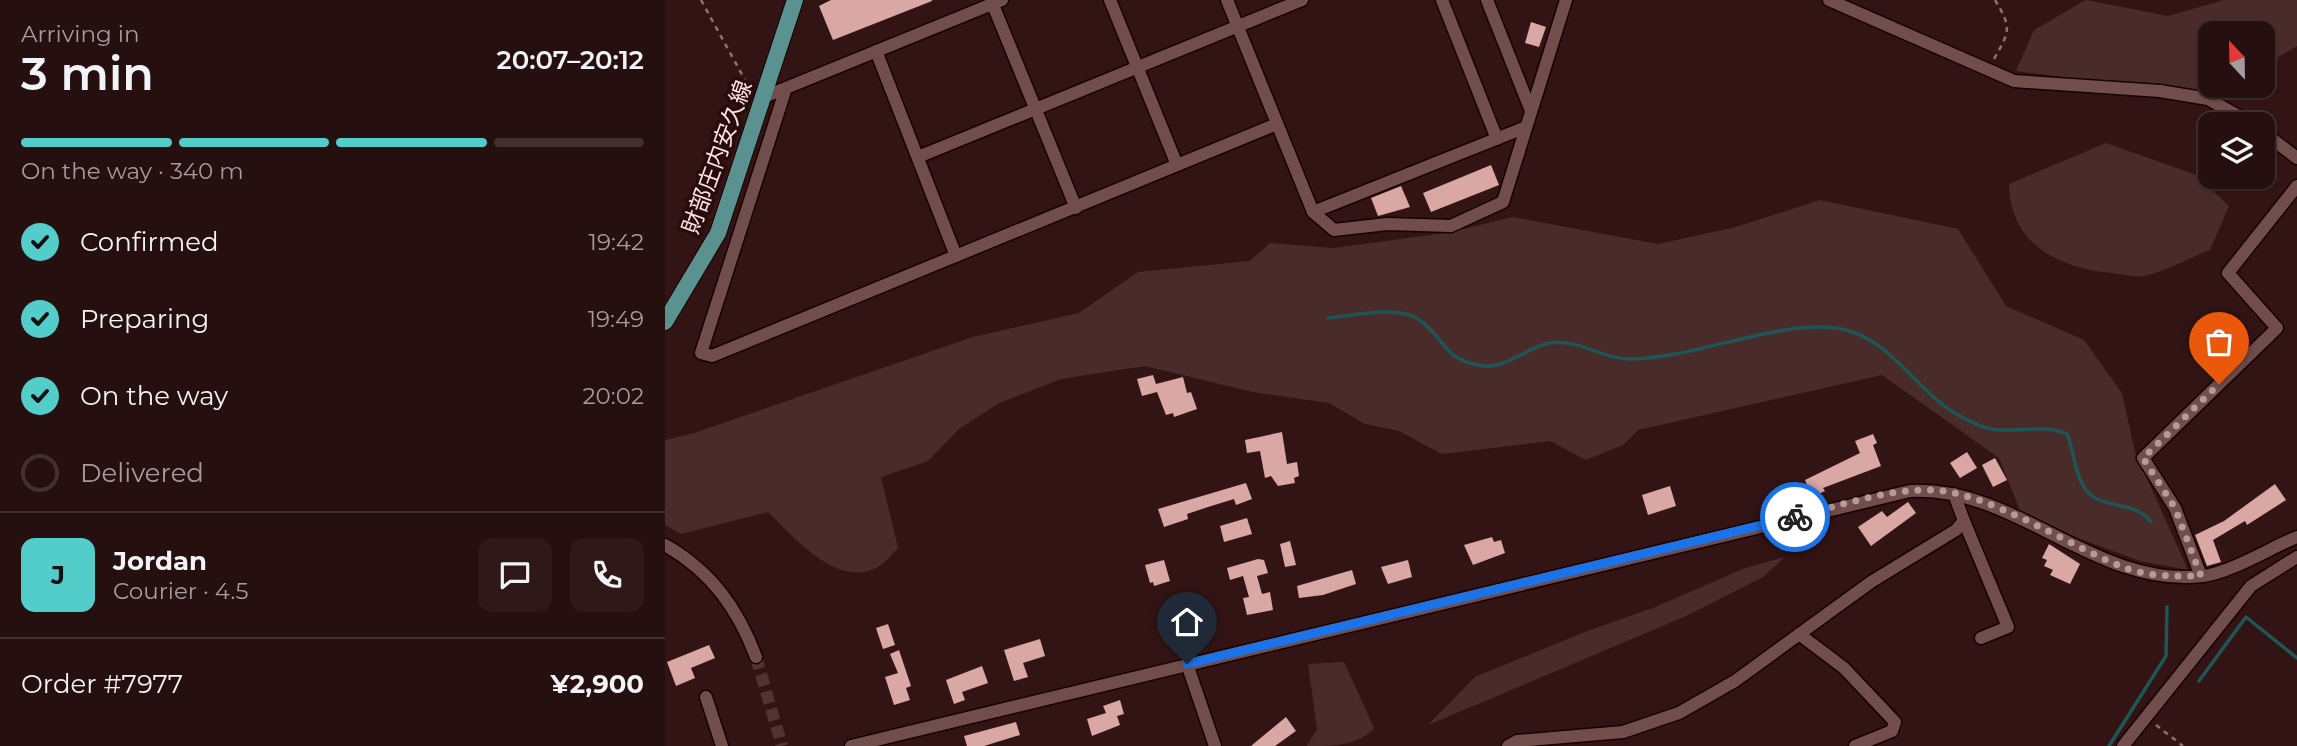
<!DOCTYPE html>
<html lang="en">
<head>
<meta charset="utf-8">
<style>
  body { margin:0; font-family:Montserrat,"Noto Sans JP",sans-serif; background:#2e1818; color:#f1f3f6; height:100vh; display:flex; flex-direction:column; font-size:26px; white-space:nowrap }
  * { box-sizing:border-box; margin:0 }
  p { font-size:23px; color:#a49c9e }
  .icon { flex:none; width:38px; height:38px; fill:none; stroke:currentColor; stroke-width:2; stroke-linecap:round; stroke-linejoin:round }
  .map { position:relative; flex:1; overflow:hidden }
  .drawer { display:flex; flex-direction:column; background:#260f0f; width:665px }
  .drawer>* { flex:none }
  .needle { width:46px; rotate:338deg }
  .controls { position:absolute; left:1533px; top:21px; display:grid; gap:14px }
  .controls a { display:grid; place-items:center; width:77px; height:77px; border-radius:14px; background:#260f0f; box-shadow:0 2px 5px #0004,0 0 0 2px #422f2f; font-size:35px }
  .pin { position:absolute; display:grid; place-items:center; width:60px; height:60px; color:#fff; margin:-72px -30px; border-radius:50% 50% 50% 0; rotate:-45deg; box-shadow:0 0 7px #0007 }
  .pin .icon { rotate:45deg }
  .courier { position:absolute; display:grid; place-items:center; width:70px; height:70px; margin:-35px; border:5px solid #1a73e8; border-radius:50%; background:#fff; color:#222; box-shadow:0 2px 9px #0007 }
  .summary em { font-style:normal; font-weight:600 }
  .summary div { display:flex; flex-direction:column-reverse }
  .summary { display:flex; align-items:center; justify-content:space-between; height:119px; padding:0 21px }
  h1 { font-size:46px; font-weight:600; line-height:52px }
  .bar { display:grid; grid-template-columns:repeat(4,1fr); gap:10px 7px; align-content:center; height:84px; padding:0 21px }
  .bar i { height:9px; border-radius:5px; background:#422f2f }
  .bar .selected { background:#53cdca }
  .bar p { grid-column:span 4 }
  .line { display:flex; align-items:center; gap:18px; padding:0 21px; border-top:2px solid #422f2f }
  .line div { flex:1 }
  .round { display:grid; place-items:center; flex:none; width:74px; height:74px; border-radius:14px; background:#2e1818 }
  ol { padding:0 21px; list-style:none }
  li { display:flex; align-items:center; gap:21px; height:77px }
  li p { margin-inline-start:auto }
  li .icon { padding:7px; border-radius:50%; background:#53cdca; color:#111; stroke-width:4 }
  li:last-child { color:#a49c9e }
  li i { width:38px; height:38px; border:4px solid #422f2f; border-radius:50% }
  main { display:flex; flex:1; min-height:0 }
  .map>svg:first-child { display:block }
</style>
</head>
<body>
<main>
<section class="drawer">
<div class="summary"><div><h1>3 min</h1><p>Arriving in</p></div><em>20:07–20:12</em></div>
<div class="bar"><i class="selected"></i><i class="selected"></i><i class="selected"></i><i></i><p>On the way · 340 m</p></div>
<ol>
<li><svg class="icon" aria-label="check" viewBox="0 0 24 24"><path d="M5 12l5 5 9-10"/></svg>Confirmed<p>19:42</p></li>
<li><svg class="icon" aria-label="check" viewBox="0 0 24 24"><path d="M5 12l5 5 9-10"/></svg>Preparing<p>19:49</p></li>
<li><svg class="icon" aria-label="check" viewBox="0 0 24 24"><path d="M5 12l5 5 9-10"/></svg>On the way<p>20:02</p></li>
<li><i></i>Delivered</li>
</ol>
<div class="line" style="height:126px"><b class="round" style="background:#53cdca;color:#111">J</b><div><b>Jordan</b><p>Courier · 4.5</p></div><a class="round"><svg class="icon" aria-label="chat" viewBox="0 0 24 24"><path d="M4 5h16v11H9l-5 4z"/></svg></a><a class="round"><svg class="icon" aria-label="phone" viewBox="0 0 24 24"><path d="M5 4h4l2 5-3 2q2 4 5 5l2-3 5 2v4C11 20 4 13 5 4z"/></svg></a></div>
<div class="line" style="height:91px"><div>Order #7977</div><b>¥2,900</b></div>
</section>
<div class="map">
<svg width="1632" height="746" viewBox="0 0 1632 746">
  <rect width="100%" height="100%" fill="#331414"/>
  <g fill="#492c2a">
    <path d="M 1421,0 L 1503,16 L 1559,0 L 1632,0 L 1632,46 L 1598,66 L 1598,33 L 1545,33 L 1545,86 L 1575,86 L 1562,98 L 1351,71 L 1369,30 Z"/>
    <path d="M 1441,143 L 1531,175 L 1564,206 L 1545,250 C 1524,258 1502,271 1479,276 C 1470,278 1457,274 1447,273 C 1393,268 1345,244 1344,184 Z"/>
    <path d="M 1155,200 L 1293,229 L 1341,306 L 1419,340 L 1457,393 L 1470,452 L 1523,570 L 1475,561 L 1358,518 L 1334,458 L 1217,375 L 973,430 L 958,445 L 921,460 L 885,441 L 777,454 L 734,431 L 700,424 L 664,403 L 588,392 L 480,366 L 396,379 L 334,403 L 294,429 L 263,461 L 216,477 L 233,548 C 227,554 220,563 213,567 C 173,590 128,536 103,512 L 16,534 L 0,525 L 0,440 L 29,433 L 308,337 L 414,313 L 473,272 L 585,261 L 605,243 L 669,248 L 787,232 L 847,217 L 993,244 L 1071,227 Z"/>
    <path d="M 1120,557 L 1098,577 L 1019,617 L 763,725 L 810,677 L 922,631 L 988,608 L 1080,568 Z"/>
    <path d="M 679,662 L 709,728 C 694,746 666,746 642,746 L 652,729 L 643,664 Z"/>
  </g>
  <g fill="none" stroke-linecap="round" stroke-linejoin="round">
    <g stroke="#1c5655" stroke-width="3.5">
      <path d="M 663,318 C 688,316 730,305 753,319 C 782,338 776,361 820,366 C 840,368 864,347 884,343 C 914,338 938,360 967,359 C 1032,358 1117,318 1177,329 C 1221,338 1243,378 1277,404 C 1286,412 1298,418 1309,423 C 1337,439 1372,421 1402,434 C 1409,451 1409,471 1419,487 C 1432,511 1470,499 1486,522"/>
      <path d="M 1534,681 L 1581,617 L 1632,658"/>
      <path d="M 1444,746 L 1501,656 L 1502,607"/>
    </g>
  </g>
  <g fill="#d9a7a4">
    <path d="M 166,0 L 267,0 L 267,1 L 168,40 L 154,6 Z"/>
    <path d="M 866,22 L 881,27 L 874,47 L 860,43 Z"/>
    <path d="M 826,165 L 834,185 L 766,212 L 758,193 Z"/>
    <path d="M 736,186 L 745,207 L 713,216 L 706,198 Z"/>
    <path d="M 488,375 L 491,384 L 518,377 L 522,393 L 526,392 L 532,409 L 509,417 L 508,413 L 501,415 L 492,392 L 477,396 L 472,379 Z"/>
    <path d="M 617,432 L 622,464 L 632,462 L 634,476 L 629,478 L 630,483 L 613,486 L 606,476 L 600,478 L 595,451 L 582,453 L 580,440 Z"/>
    <path d="M 1208,434 L 1212,443 L 1208,445 L 1216,466 L 1158,488 L 1160,491 L 1147,497 L 1140,480 L 1195,453 L 1190,441 Z"/>
    <path d="M 1302,452 L 1312,468 L 1295,478 L 1285,463 Z"/>
    <path d="M 1330,458 L 1342,480 L 1328,487 L 1317,465 Z"/>
    <path d="M 581,483 L 587,499 L 571,505 L 569,499 L 543,507 L 522,514 L 523,519 L 499,527 L 493,509 Z"/>
    <path d="M 1610,484 L 1621,500 L 1582,525 L 1580,521 L 1548,540 L 1556,562 L 1542,566 L 1530,535 L 1559,521 Z"/>
    <path d="M 1005,486 L 1011,506 L 983,515 L 977,495 Z"/>
    <path d="M 1243,502 L 1251,513 L 1206,546 L 1193,527 L 1217,511 L 1222,517 Z"/>
    <path d="M 582,518 L 587,534 L 559,542 L 555,526 Z"/>
    <path d="M 827,537 L 829,542 L 836,540 L 840,553 L 808,565 L 799,545 Z"/>
    <path d="M 625,541 L 631,565 L 620,567 L 615,544 Z"/>
    <path d="M 1384,544 L 1415,564 L 1405,584 L 1385,575 L 1388,570 L 1379,566 L 1382,560 L 1377,558 Z"/>
    <path d="M 593,559 L 599,560 L 603,573 L 592,576 L 597,594 L 605,592 L 608,610 L 582,615 L 578,598 L 584,597 L 578,576 L 565,580 L 562,568 Z"/>
    <path d="M 499,560 L 505,581 L 489,586 L 488,582 L 485,583 L 480,565 Z"/>
    <path d="M 743,560 L 747,577 L 723,584 L 716,567 Z"/>
    <path d="M 687,570 L 691,584 L 658,595 L 634,598 L 632,586 Z"/>
    <path d="M 223,624 L 230,645 L 218,649 L 211,628 Z"/>
    <path d="M 375,639 L 380,656 L 358,663 L 363,677 L 349,681 L 339,650 Z"/>
    <path d="M 44,645 L 50,658 L 26,668 L 30,678 L 11,686 L 2,662 Z"/>
    <path d="M 234,650 L 246,686 L 241,688 L 245,700 L 229,705 L 220,677 L 233,673 L 225,654 Z"/>
    <path d="M 317,666 L 323,683 L 297,692 L 300,700 L 289,704 L 281,680 Z"/>
    <path d="M 455,700 L 459,714 L 452,716 L 455,725 L 427,736 L 422,719 L 441,713 L 438,706 Z"/>
    <path d="M 621,717 L 631,731 L 610,746 L 586,746 Z"/>
    <path d="M 351,722 L 355,735 L 319,746 L 302,746 L 299,736 Z"/>
  </g>
  <g fill="none" stroke-linecap="round" stroke-linejoin="round">
    <path stroke="#513333" stroke-width="12" stroke-dasharray="12 6" stroke-linecap="butt" d="M 91,657 L 117,746"/>
    <defs>
      <g id="minor">
        <path d="M 326,0 L 411,208"/>
        <path d="M 445,0 L 512,165"/>
        <path d="M 562,0 L 648,212 L 669,230 L 722,224 L 786,226 L 838,202 L 901,0"/>
        <path d="M 777,0 L 832,139"/>
        <path d="M 822,0 L 866,111"/>
        <path d="M 1164,0 L 1349,81 L 1495,91 L 1543,99 L 1588,124"/>
        <path d="M 211,51 L 291,256"/>
        <path d="M 121,88 L 36,353 L 47,356 L 612,124"/>
        <path d="M 99,97 L 337,0"/>
        <path d="M 1598,132 L 1632,158"/>
        <path d="M 253,157 L 637,0"/>
        <path d="M 648,212 L 861,127"/>
        <path d="M 1299,521 L 1343,627 L 1316,638"/>
        <path d="M 0,545 C 46,571 73,609 91,657"/>
        <path d="M 1536,576 L 1510,508 L 1478,458 L 1612,328 L 1563,273 L 1632,186"/>
        <path d="M 1134,634 L 1179,668 L 1230,722 L 1227,731 L 1190,746"/>
        <path d="M 522,664 L 550,746"/>
        <path d="M 41,697 L 57,746"/>
        <path d="M 186,746 L 1245,491 C 1351,485 1431,589 1538,576 C 1567,572 1605,548 1632,537"/>
        <path d="M 843,746 L 852,741 L 958,732 L 1014,713 L 1070,681 L 1206,582 L 1291,530 L 1299,521 L 1289,494"/>
        <path d="M 1458,746 L 1586,586 L 1632,557"/>
      </g>
      <path id="major" d="M 0,322 L 53,233 L 130,0"/>
    </defs>
    <use href="#minor" stroke="#190102" stroke-width="15"/>
    <use href="#major" stroke="#190102" stroke-width="18"/>
    <g stroke="#8c7170" stroke-width="2.5" stroke-dasharray="5 5" stroke-linecap="butt">
      <path d="M 36,0 L 85,89"/>
      <path d="M 1329,59 C 1345,31 1347,28 1330,0"/>
      <path d="M 1491,725 L 1518,746"/>
    </g>
    <use href="#minor" stroke="#714d4b" stroke-width="12"/>
    <use href="#major" stroke="#5a928f" stroke-width="16"/>
  </g>
  <g fill="none" stroke-linecap="round" stroke-linejoin="round">
    <path stroke="#b49b9a" stroke-width="7" stroke-dasharray="0 12.6" d="M 1130,517 C 1174,506 1221,489 1266,490 C 1322,491 1404,546 1458,567 C 1482,577 1510,576 1536,576 L 1510,508 L 1478,458 L 1554,384"/>
    <path stroke="#1a73e8" stroke-width="9" d="M 522,664 L 1130,517"/>
  </g>
  <g text-anchor="middle" dominant-baseline="central" stroke-width="7" stroke-linejoin="round" paint-order="stroke">
    <g font-size="23" fill="#fae4e2" stroke="#280b0b">
      <text transform="translate(52 157) rotate(-70)">財部庄内安久線</text>
    </g>
  </g>
</svg>
<div class="controls">
<a><svg class="needle" viewBox="-14 -14 28 28"><path d="M0-13l5 13h-10z" fill="#e53935"/><path d="M0 13l5-13h-10z" fill="#a49c9e"/></svg></a>
<a><svg class="icon" aria-label="layers" viewBox="0 0 24 24"><path d="M12 4l9 5-9 5-9-5zM3 14l9 5 9-5"/></svg></a>
</div>
<div class="pin" style="left:1554px;top:384px;background:#ea580c"><svg class="icon" aria-label="bag" viewBox="0 0 24 24"><path d="M5 8h14l-1 12H6zM9 8a3 3 0 0 1 6 0"/></svg></div>
<div class="pin" style="left:522px;top:664px;background:#1f2937"><svg class="icon" aria-label="home" viewBox="0 0 24 24"><path d="M3 11l9-7 9 7M6 9v11h12V9"/></svg></div>
<div class="courier" style="left:1130px;top:517px"><svg class="icon" aria-label="bike" viewBox="0 0 24 24"><circle cx="6" cy="16" r="4"/><circle cx="18" cy="16" r="4"/><path d="M6 16l4-8h5l3 8M10 8l3 8H6M13 5h3"/></svg></div>
</div>
</main>
</body>
</html>
